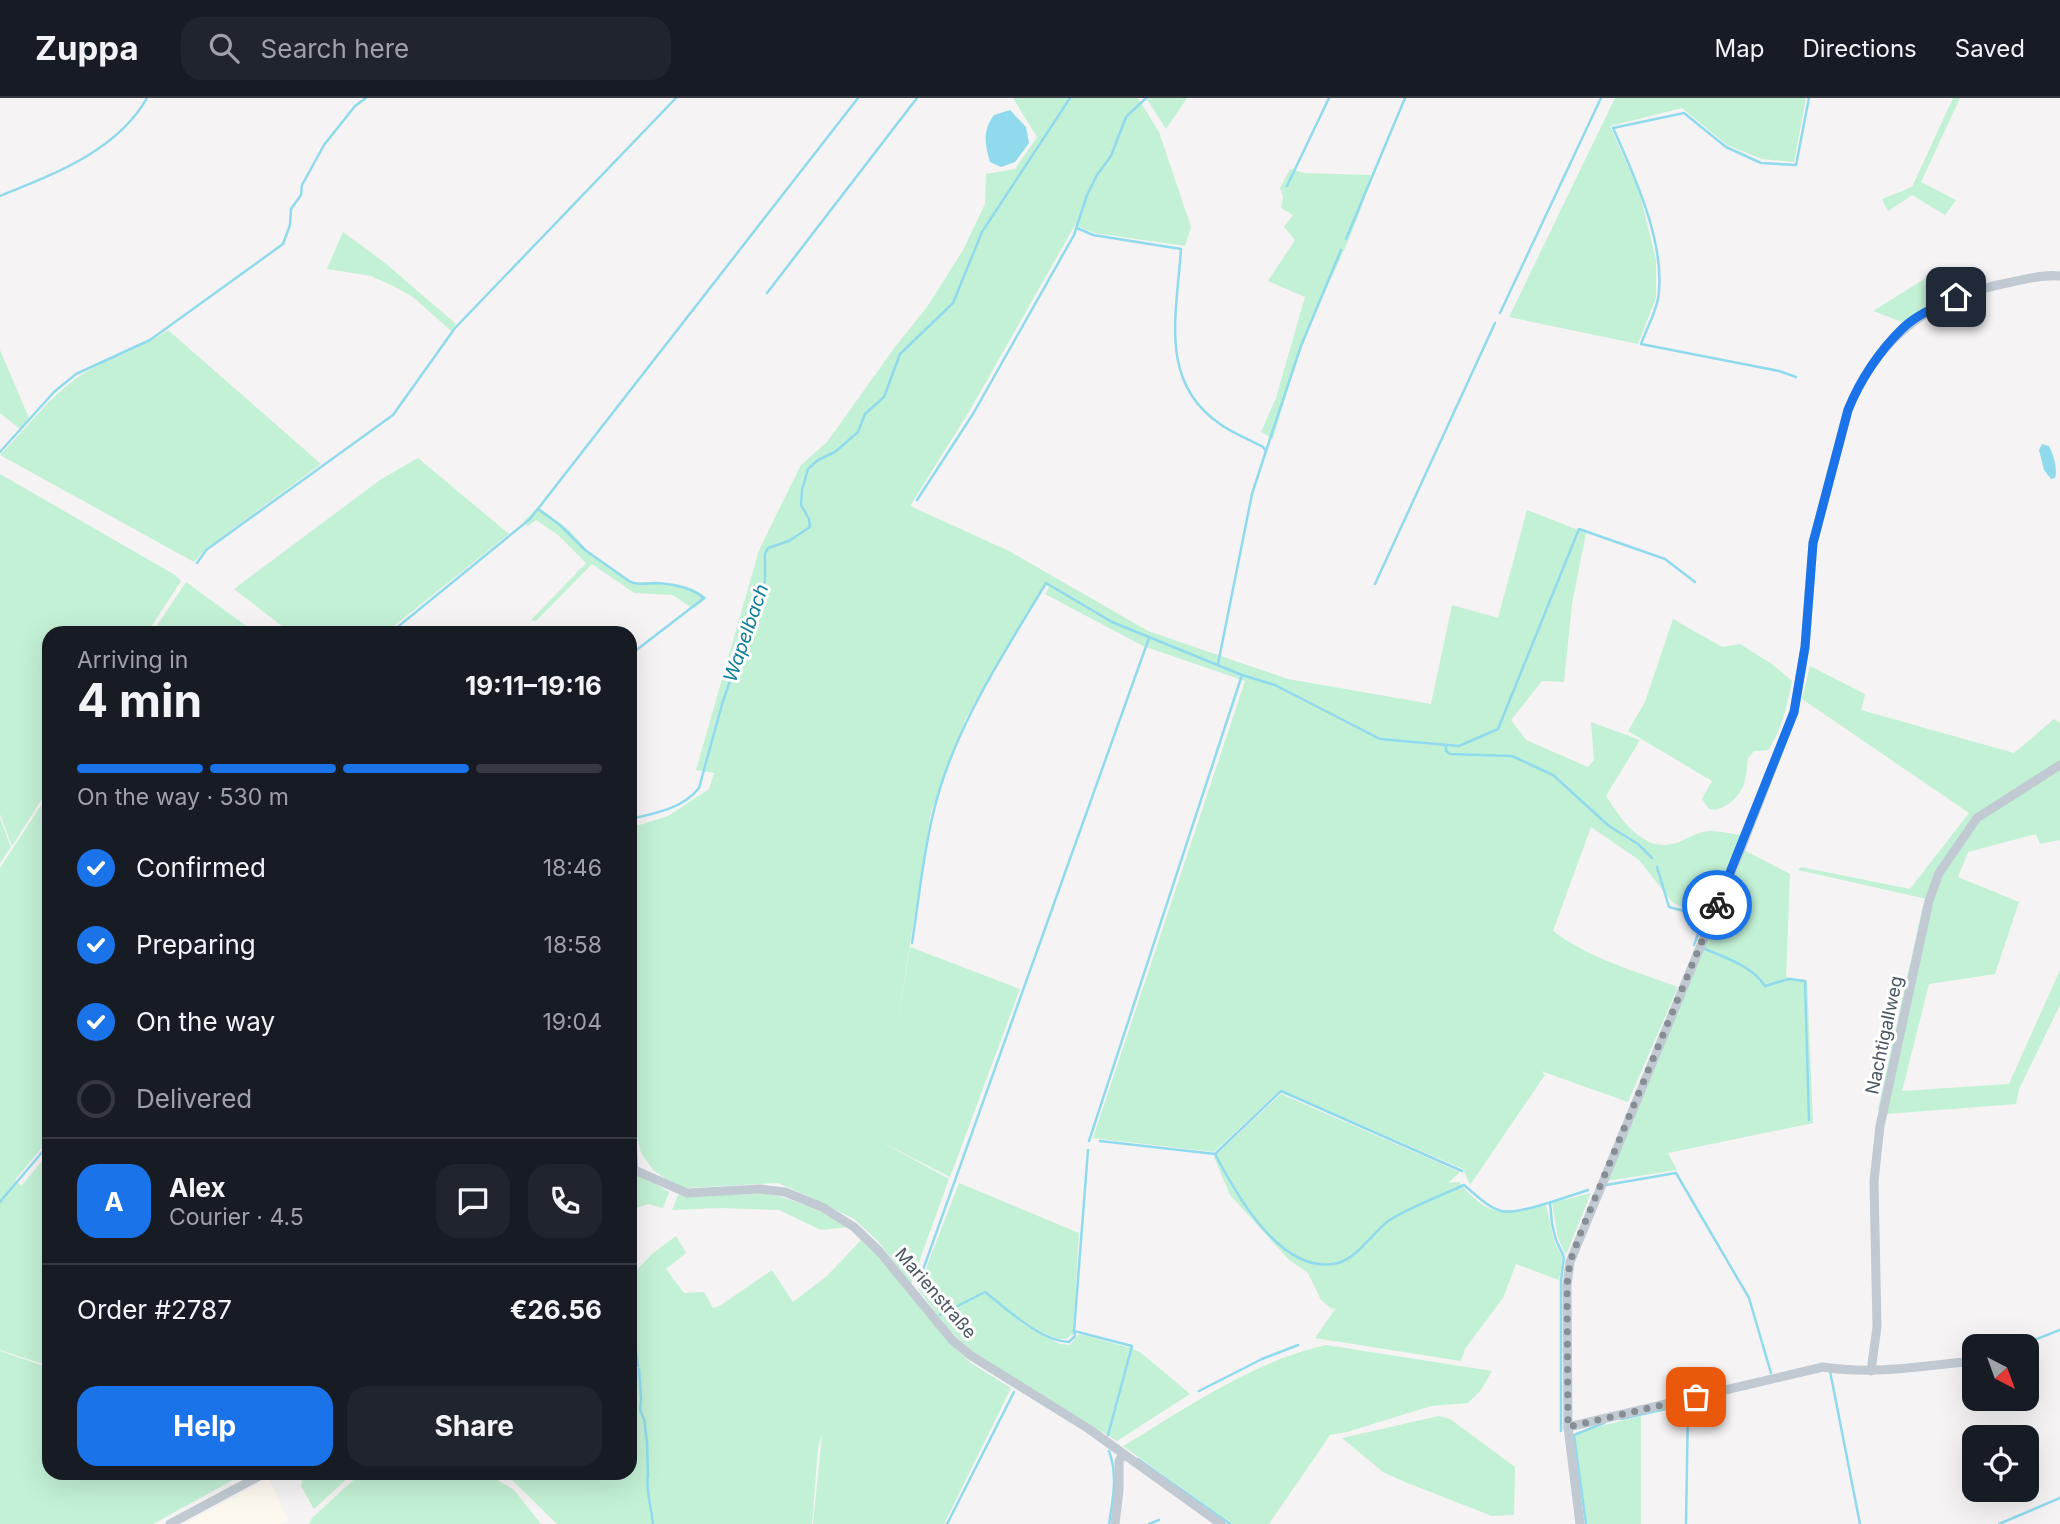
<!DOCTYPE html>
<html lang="en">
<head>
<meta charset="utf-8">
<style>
  body { margin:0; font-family:Inter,sans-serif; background:#20242c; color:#f1f3f6; height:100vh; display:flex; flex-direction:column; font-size:26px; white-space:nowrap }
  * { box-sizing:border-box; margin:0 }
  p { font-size:23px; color:#9ea1a6 }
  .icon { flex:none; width:38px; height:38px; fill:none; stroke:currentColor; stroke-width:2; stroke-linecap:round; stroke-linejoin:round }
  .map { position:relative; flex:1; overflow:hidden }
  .drawer { position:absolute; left:42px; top:528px; width:595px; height:854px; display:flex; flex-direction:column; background:#171b24; border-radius:21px; box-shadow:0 7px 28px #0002 }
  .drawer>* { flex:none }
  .needle { width:46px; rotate:139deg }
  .controls { position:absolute; left:1962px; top:1236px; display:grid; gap:14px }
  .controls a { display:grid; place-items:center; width:77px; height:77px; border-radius:14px; background:#171b24; box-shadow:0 7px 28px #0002; font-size:35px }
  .pin { position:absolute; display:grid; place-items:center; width:60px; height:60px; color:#fff; margin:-30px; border-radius:14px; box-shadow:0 4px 10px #0006 }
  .courier { position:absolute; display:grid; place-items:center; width:70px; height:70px; margin:-35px; border:5px solid #1a73e8; border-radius:50%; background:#fff; color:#222; box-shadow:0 2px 9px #0007 }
  .overview em { font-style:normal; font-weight:700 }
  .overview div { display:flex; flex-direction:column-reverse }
  .overview { display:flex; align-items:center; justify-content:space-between; height:119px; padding:0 35px }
  h1 { font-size:46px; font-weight:700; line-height:52px }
  .bar { display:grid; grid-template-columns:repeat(4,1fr); gap:10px 7px; align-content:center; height:84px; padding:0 35px }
  .bar i { height:9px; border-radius:5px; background:#363941 }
  .bar .on { background:#1a73e8 }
  .bar p { grid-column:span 4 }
  .line { display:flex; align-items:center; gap:18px; padding:0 35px; border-top:2px solid #363941 }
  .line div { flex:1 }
  .round { display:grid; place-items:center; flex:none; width:74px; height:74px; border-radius:21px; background:#20242c }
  ol { padding:0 35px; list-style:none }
  li { display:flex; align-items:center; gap:21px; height:77px }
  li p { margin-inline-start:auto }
  li .icon { padding:7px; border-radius:50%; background:#1a73e8; color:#fff; stroke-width:4 }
  li:last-child { color:#9ea1a6 }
  li i { width:38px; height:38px; border:4px solid #363941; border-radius:50% }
  .cta { display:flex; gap:14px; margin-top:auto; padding:14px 35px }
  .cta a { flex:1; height:80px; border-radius:21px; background:#1a73e8; color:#fff; font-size:28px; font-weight:700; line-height:80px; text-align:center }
  .cta a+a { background:#20242c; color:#f1f3f6 }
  header { display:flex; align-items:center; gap:42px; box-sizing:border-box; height:98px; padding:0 35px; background:#171b24; border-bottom:2px solid #363941 }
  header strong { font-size:33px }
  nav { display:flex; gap:38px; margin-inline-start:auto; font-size:24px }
  .search { width:490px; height:63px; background:#20242c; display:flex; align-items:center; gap:18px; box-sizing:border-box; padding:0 24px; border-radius:21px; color:#9ea1a6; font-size:26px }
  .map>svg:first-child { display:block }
</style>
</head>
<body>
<header>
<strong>Zuppa</strong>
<div class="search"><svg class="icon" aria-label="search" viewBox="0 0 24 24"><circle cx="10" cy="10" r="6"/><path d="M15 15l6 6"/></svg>Search here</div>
<nav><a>Map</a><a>Directions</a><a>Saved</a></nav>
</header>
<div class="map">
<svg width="2060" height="1426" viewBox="0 0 2060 1426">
  <rect width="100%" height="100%" fill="#f5f3f3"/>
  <path fill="#fdf9ef" d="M 269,1380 L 288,1422 L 282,1426 L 185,1426 Z"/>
  <g fill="#c3f1d5">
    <path d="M 1013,0 L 1138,0 L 1159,34 L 1191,129 L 1185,148 L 1094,135 L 1075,127 L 970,312 L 910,408 L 1009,453 L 1148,533 L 1288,581 L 1431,606 L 1452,507 L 1498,520 L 1527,412 L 1586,435 L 1572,506 L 1564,584 L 1542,583 L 1511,622 L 1526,642 L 1588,669 L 1594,662 L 1591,624 L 1640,642 L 1606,698 C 1620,720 1642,753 1672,746 C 1683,744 1692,736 1703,734 C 1713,731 1730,736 1741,737 L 1707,819 L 1673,805 L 1639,762 L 1591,729 L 1553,833 C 1590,861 1635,873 1678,889 L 1628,1004 L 1541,973 L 1545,977 L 1470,1087 L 1463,1071 L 1280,992 L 1214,1054 L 1093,1040 L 1245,583 L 1143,548 L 1045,496 L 1049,489 L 1044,487 L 966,620 L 931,714 L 895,940 L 910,849 L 1020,891 L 950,1079 L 878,1042 L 949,1081 L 911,1186 L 878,1143 L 854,1121 L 810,1099 L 778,1085 L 685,1090 L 669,1083 L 653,1072 L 641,1055 L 630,1009 L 630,730 L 668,718 L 709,691 L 714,675 L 696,672 L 759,452 L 801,367 L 827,344 L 895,249 L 927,209 L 962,154 L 985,106 L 986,76 L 1015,71 L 1037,39 Z"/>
    <path d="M 1146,0 L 1187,0 L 1166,31 Z"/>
    <path d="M 1615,0 L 1806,0 L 1794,64 L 1762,61 L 1727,47 L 1682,10 L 1610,28 L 1639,93 L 1656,162 L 1656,200 L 1638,246 L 1509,219 Z"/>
    <path d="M 1953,0 L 1960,0 L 1921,84 L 1956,102 L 1945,117 L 1912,97 L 1888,113 L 1882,101 L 1912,89 Z"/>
    <path d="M 1290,71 L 1304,75 L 1371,77 C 1355,141 1324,188 1302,248 C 1291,278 1282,310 1273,341 L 1261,334 L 1276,300 L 1305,199 L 1268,183 L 1295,142 L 1284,129 L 1293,117 L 1281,110 L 1283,99 L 1280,90 Z"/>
    <path d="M 343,134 L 385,165 L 456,226 L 451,233 L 413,199 L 393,188 L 371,178 L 327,171 Z"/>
    <path d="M 1939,172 L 1953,194 L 1902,224 L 1873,213 Z"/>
    <path d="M 168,232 L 321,366 L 205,451 L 194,464 L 0,357 C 27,330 49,299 81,277 C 109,259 141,251 168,232 Z"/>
    <path d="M 0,252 L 29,320 L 20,331 L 0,315 Z"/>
    <path d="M 418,360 L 509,436 L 385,535 L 291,535 L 234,491 L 380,382 Z"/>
    <path d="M 0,376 L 175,477 L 181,483 L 147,535 L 49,536 L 49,690 L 12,748 L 0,716 Z"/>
    <path d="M 538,409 L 569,432 L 587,452 L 630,483 C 638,486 644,484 653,484 C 672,484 692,487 707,500 L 693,511 L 673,497 L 634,495 L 592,466 L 536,523 L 531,522 L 586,465 L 558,437 L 536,422 L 528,428 L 524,423 Z"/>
    <path d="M 186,484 L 256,535 L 152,535 Z"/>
    <path d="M 1673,521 L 1722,549 L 1740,546 L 1772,566 L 1792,583 C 1787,608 1782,631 1768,652 L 1754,653 L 1748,660 C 1747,667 1747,675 1745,682 C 1742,697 1724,715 1709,711 L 1702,701 L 1712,683 L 1628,633 L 1645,604 Z"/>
    <path d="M 1810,568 L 1863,595 L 1865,597 L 1861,612 L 2014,655 L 2054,621 L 2060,625 L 2060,742 L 2040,746 L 2036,736 L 1968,754 L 1958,779 L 2019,804 L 1995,876 L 1929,886 L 1902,993 L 2009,986 L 2060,872 L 2060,907 L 2019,991 L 2016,1006 L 1887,1016 L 1878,1011 L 1923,807 L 1930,809 L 1931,802 L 1798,772 L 1801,769 L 1910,791 L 1969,715 L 1802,601 Z"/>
    <path d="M 49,695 L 49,1041 L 15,1082 L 21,1088 L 49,1055 L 49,1268 L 0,1252 L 0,770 Z"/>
    <path d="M 0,720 L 11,749 L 0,765 Z"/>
    <path d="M 1744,752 L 1790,776 L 1786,879 L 1807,883 L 1813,1025 L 1668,1055 L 1677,1072 L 1606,1083 Z"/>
    <path d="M 1281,996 L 1460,1074 L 1448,1085 L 1459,1084 C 1488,1120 1506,1118 1546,1107 L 1554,1143 L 1563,1160 L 1559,1182 L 1516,1166 L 1503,1200 L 1465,1251 L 1461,1263 L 1315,1240 L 1336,1210 L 1332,1211 L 1321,1202 L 1308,1175 L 1288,1161 L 1230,1097 L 1214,1059 Z"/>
    <path d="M 630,1075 L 646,1080 L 669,1094 L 663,1110 L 648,1106 L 630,1112 Z"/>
    <path d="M 959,1085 L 1079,1135 L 1073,1236 L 1066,1241 L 1058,1241 L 1017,1223 L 1060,1246 L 1070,1247 L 1079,1236 L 1131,1250 L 1140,1254 L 1190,1296 L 1117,1343 L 973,1255 L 949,1232 L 918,1191 Z"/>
    <path d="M 1591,1095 L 1566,1157 L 1558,1140 L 1552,1105 Z"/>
    <path d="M 767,1096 C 797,1101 822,1114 849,1129 L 821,1132 L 779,1112 L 721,1110 L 672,1112 L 678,1097 Z"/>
    <path d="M 676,1138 L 686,1155 L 666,1171 L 684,1195 L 704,1194 L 713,1210 L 721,1207 L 772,1172 L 793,1204 L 827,1178 L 863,1140 L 950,1246 L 971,1265 L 1011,1290 L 944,1426 L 813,1426 L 822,1337 L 818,1350 L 812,1426 L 557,1426 L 506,1376 L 630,1376 L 630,1176 L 631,1178 L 652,1156 Z"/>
    <path d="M 1326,1247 L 1492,1273 L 1481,1292 L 1468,1305 L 1431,1308 L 1347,1334 L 1330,1337 L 1269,1426 L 1232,1426 L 1123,1348 C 1187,1310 1251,1264 1326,1247 Z"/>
    <path d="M 0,1253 L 49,1270 L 49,1376 L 244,1376 L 153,1426 L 0,1426 Z"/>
    <path d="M 1439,1318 L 1450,1321 L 1515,1369 L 1514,1417 L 1492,1418 L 1405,1384 L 1383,1374 L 1342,1340 Z"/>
    <path d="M 1641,1318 L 1641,1426 L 1587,1426 L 1575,1338 L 1593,1330 Z"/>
    <path d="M 303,1376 L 352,1376 L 314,1411 L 301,1388 Z"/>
    <path d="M 360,1376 L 488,1376 L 514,1392 L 541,1426 L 309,1426 L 312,1420 Z"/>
  </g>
  <g fill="#90daee">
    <path d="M 1010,12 L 1026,29 L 1029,45 L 1015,64 L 1001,69 L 990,64 C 985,46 982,33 994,17 Z"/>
    <path d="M 2042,346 L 2049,348 C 2053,355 2058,372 2055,380 L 2051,381 L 2044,372 L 2039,352 Z"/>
  </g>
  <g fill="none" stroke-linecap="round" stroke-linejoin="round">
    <g stroke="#90daee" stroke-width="2.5">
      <path d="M 1287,88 L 1329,0"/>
      <path d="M 0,98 C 54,76 117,53 147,0"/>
      <path d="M 1077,130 L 1093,137 L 1181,151 C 1177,215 1158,284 1220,326 C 1232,335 1249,341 1263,349 L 1266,353 L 1252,396 L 1218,566"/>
      <path d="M 1346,141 L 1405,0"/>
      <path d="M 767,195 L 917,0"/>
      <path d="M 1500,215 L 1601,0"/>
      <path d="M 1796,279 L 1779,273 L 1641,246 C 1646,232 1655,216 1658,201 C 1667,148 1634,77 1613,30 L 1684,15 L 1726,49 L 1761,65 L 1796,67 L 1809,0"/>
      <path d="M 1266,353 L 1301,248 L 1341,152"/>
      <path d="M 0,354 L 54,294 L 76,276 L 150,242 L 283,146 L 290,127 L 291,111 L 301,97 L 302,87 L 324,47 L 355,8 L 366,0"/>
      <path d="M 917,402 L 973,316 L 1074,137 L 1087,97 L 1097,77 L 1111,58 L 1126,19 L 1146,0"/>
      <path d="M 538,411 L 560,427 L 585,452 L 629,483 C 638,488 646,485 656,485 C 674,486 691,489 704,500 L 630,557"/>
      <path d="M 197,465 L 206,452 L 393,317 L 455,230 L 676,0"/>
      <path d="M 1375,486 L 1495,225"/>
      <path d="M 389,536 L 530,421 L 858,0"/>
      <path d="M 1446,647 L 1446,653 L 1450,656 L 1512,658 L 1553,677 L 1609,728 L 1638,746 L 1652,760"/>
      <path d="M 630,721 C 654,716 684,710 699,690 L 723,603 L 765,483 L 765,456 L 768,450 L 789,443 L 810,429 L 809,421 L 801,407 L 802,392 L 808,371 L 818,362 L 835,354 L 858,334 L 865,316 L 884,299 L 900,256 L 953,205 L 982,134 L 1070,0"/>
      <path d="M 1657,769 L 1669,809 L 1703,818 L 1703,823 L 1694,847"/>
      <path d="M 912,845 C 919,801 923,755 934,712 C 954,630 1003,557 1046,485 L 1112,524 L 1242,577 L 1275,587 L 1380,641 L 1459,648 L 1498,631 L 1579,431 L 1665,461 L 1695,484"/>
      <path d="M 1705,851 C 1726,860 1752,868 1765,888 L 1789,881 L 1805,883 L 1809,1022"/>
      <path d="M 630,1021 L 635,1037 L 637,1069"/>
      <path d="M 1089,1043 L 1242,577"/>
      <path d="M 1100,1043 L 1215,1056 L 1281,993 L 1462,1073"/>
      <path d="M 1088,1052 L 1074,1233 L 1132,1248 L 1108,1337"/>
      <path d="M 1215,1056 C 1236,1096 1282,1179 1338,1165 C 1358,1159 1372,1136 1387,1124 C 1404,1111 1443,1097 1464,1087 C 1475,1096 1487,1109 1501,1113 C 1519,1117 1569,1098 1588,1092"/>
      <path d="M 1606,1087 L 1676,1075 L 1749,1200 L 1771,1275"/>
      <path d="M 630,1089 L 635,1076"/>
      <path d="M 0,1104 L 49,1046"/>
      <path d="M 1550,1105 L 1552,1126 L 1556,1142 L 1564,1159 L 1561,1182 L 1561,1333"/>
      <path d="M 919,1183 L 1149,540"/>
      <path d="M 630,1208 L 638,1268"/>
      <path d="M 940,1217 L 985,1194 C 1007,1211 1040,1243 1069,1244 L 1075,1238 L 1074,1233"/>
      <path d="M 2019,1248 L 2060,1232"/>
      <path d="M 639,1271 L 641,1301 L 640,1312 L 644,1321 L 647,1344 L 648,1378 C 645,1388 652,1413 653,1426"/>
      <path d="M 1828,1273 L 1830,1273 L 1860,1426"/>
      <path d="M 1199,1293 L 1262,1261 L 1298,1247"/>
      <path d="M 1621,1321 L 1688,1306 L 1686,1426"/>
      <path d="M 1109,1353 C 1118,1377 1113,1401 1109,1426"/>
      <path d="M 1138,1361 L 1230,1426"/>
      <path d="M 947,1426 L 1014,1294"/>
      <path d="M 1149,1426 L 1159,1422"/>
      <path d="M 1586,1426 L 1574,1337 L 1604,1325"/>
      <path d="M 1999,1426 L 2060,1400"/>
    </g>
    <g stroke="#c1cad2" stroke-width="9">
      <path d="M 630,1070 L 687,1095 L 760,1091 L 785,1094 L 822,1109 L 854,1129 L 879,1153 L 952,1242 L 970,1257 L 1089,1331 L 1221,1426"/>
      <path d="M 1871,1273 L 1877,1229 L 1874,1083 L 1880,1028 L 1929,803 L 1939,775 L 1977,720 L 2060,667"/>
      <path d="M 1568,1329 L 1823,1269 C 1873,1277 1924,1268 1974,1263"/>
      <path d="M 170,1426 L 263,1376"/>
      <path d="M 1115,1426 L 1119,1392 L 1119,1363 L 1123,1356"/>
      <path d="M 1580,1426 L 1568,1329 L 1567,1187 L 1570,1164 L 1742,748 L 1794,614 L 1805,549 L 1813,445 L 1848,312 C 1878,237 1934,198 2012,184 C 2027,181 2044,176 2060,178"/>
    </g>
  </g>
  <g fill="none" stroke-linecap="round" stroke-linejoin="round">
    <path stroke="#868d94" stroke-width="7" stroke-dasharray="0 12.6" d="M 1696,1299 L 1568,1329 L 1567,1187 L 1570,1164 L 1581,1134 L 1717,807"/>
    <path stroke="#1a73e8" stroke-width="9" d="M 1717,807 L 1794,614 L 1805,549 L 1813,445 L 1848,312 C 1860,282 1880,252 1903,230 C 1918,216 1938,208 1956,199"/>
  </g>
  <g text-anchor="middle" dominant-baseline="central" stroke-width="6" stroke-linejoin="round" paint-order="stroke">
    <g font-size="18" fill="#4a5661" stroke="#fff">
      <text transform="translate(1884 937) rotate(-78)">Nachtigallweg</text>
      <text transform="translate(936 1195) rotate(49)">Marienstraße</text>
    </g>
    <g font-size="19" font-style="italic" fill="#0c7c9b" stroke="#fff">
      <text transform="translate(746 535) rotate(-71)">Wapelbach</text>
    </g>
  </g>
</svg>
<div class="controls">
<a><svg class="needle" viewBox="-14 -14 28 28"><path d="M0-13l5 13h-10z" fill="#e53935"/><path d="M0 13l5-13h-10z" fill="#9ea1a6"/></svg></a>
<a><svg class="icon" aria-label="locate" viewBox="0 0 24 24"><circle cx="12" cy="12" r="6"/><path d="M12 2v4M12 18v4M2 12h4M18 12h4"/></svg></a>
</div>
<div class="pin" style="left:1696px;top:1299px;background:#ea580c"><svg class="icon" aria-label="bag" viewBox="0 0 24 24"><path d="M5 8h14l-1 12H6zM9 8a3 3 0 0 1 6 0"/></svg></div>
<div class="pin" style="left:1956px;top:199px;background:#1f2937"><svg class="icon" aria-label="home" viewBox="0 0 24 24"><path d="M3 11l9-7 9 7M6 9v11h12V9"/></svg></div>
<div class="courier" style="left:1717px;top:807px"><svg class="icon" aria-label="bike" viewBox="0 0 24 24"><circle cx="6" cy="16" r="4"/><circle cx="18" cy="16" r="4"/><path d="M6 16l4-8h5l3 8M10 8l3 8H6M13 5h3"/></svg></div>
<section class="drawer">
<div class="overview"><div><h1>4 min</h1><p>Arriving in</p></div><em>19:11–19:16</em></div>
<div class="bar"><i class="on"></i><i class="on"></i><i class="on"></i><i></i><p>On the way · 530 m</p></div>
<ol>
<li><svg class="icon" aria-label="check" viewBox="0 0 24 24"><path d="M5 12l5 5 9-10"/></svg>Confirmed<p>18:46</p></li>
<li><svg class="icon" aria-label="check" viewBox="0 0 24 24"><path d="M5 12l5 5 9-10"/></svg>Preparing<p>18:58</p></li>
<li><svg class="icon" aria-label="check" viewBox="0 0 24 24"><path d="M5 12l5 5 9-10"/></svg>On the way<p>19:04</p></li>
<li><i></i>Delivered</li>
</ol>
<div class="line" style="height:126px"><b class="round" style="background:#1a73e8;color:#fff">A</b><div><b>Alex</b><p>Courier · 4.5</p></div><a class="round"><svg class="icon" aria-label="chat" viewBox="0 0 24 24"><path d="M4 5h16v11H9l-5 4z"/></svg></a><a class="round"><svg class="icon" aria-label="phone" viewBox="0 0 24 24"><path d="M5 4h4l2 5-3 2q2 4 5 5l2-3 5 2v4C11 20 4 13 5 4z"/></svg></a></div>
<div class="line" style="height:91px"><div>Order #2787</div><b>€26.56</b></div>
<div class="cta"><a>Help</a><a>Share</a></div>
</section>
</div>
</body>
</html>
